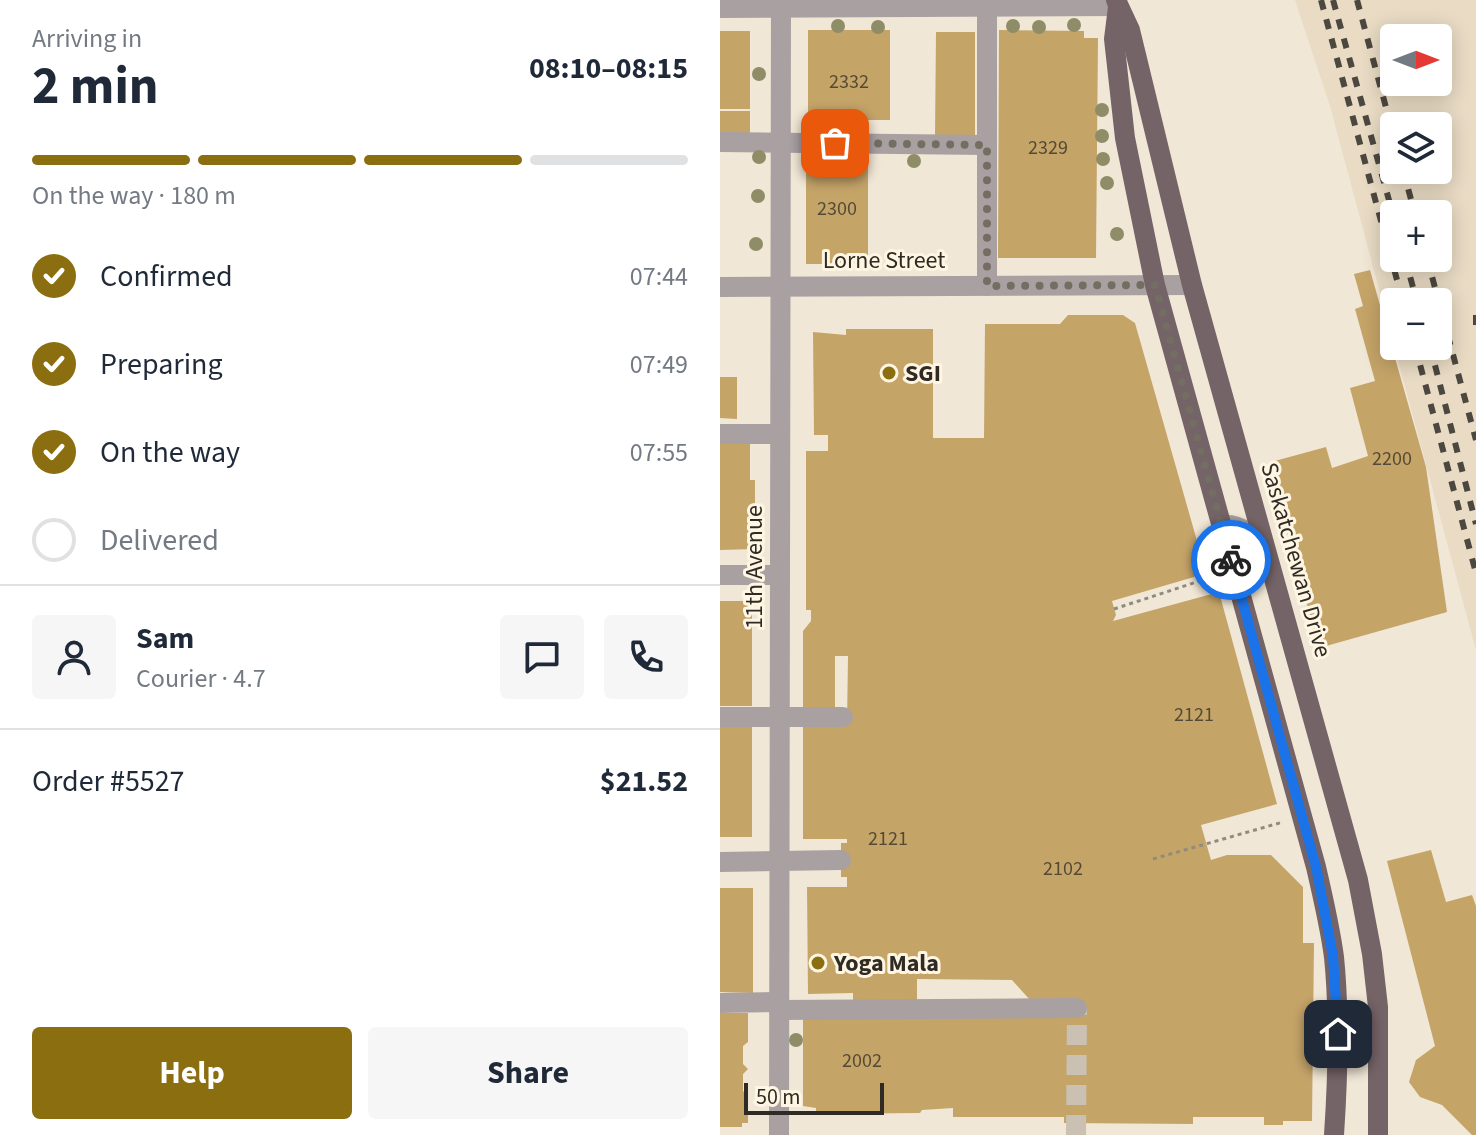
<!DOCTYPE html>
<html lang="en">
<head>
<meta charset="utf-8">
<style>
  body { margin:0; font-family:"Source Sans 3",sans-serif; background:#f6f6f7; color:#1f2937; height:100vh; display:flex; flex-direction:column; font-size:30px; white-space:nowrap }
  * { box-sizing:border-box; margin:0 }
  p { font-size:26px; color:#747a83 }
  .icon { flex:none; width:44px; height:44px; fill:none; stroke:currentColor; stroke-width:2; stroke-linecap:round; stroke-linejoin:round }
  .map { position:relative; flex:1; overflow:hidden }
  .details { display:flex; flex-direction:column; background:#fff; width:720px }
  .details>* { flex:none }
  .needle { width:52px; rotate:90deg }
  .controls { position:absolute; left:660px; top:24px; display:grid; gap:16px }
  .controls a { display:grid; place-items:center; width:72px; height:72px; border-radius:8px; background:#fff; box-shadow:0 4px 20px #0003; font-size:40px }
  .scale { position:absolute; left:24px; bottom:20px; width:140px; box-sizing:border-box; padding-left:8px; border:4px solid #2f2b24; border-top:0; font-size:22px; line-height:28px; white-space:nowrap; color:#2f2b24; -webkit-text-stroke:6px #fff5e3; paint-order:stroke }
  .pin { position:absolute; display:grid; place-items:center; width:68px; height:68px; color:#fff; margin:-34px; border-radius:16px; box-shadow:0 4px 12px #0006 }
  .courier { position:absolute; display:grid; place-items:center; width:80px; height:80px; margin:-40px; border:6px solid #1a73e8; border-radius:50%; background:#fff; color:#222; box-shadow:0 2px 10px #0007 }
  .headline em { font-style:normal; font-weight:700 }
  .headline div { display:flex; flex-direction:column-reverse }
  .headline { display:flex; align-items:center; justify-content:space-between; height:136px; padding:0 32px }
  h1 { font-size:52px; font-weight:700; line-height:60px }
  .bar { display:grid; grid-template-columns:repeat(4,1fr); gap:12px 8px; align-content:center; height:96px; padding:0 32px }
  .bar i { height:10px; border-radius:6px; background:#e0e1e3 }
  .bar .current { background:#8b6e0f }
  .bar p { grid-column:span 4 }
  .line { display:flex; align-items:center; gap:20px; padding:0 32px; border-top:2px solid #e0e1e3 }
  .line div { flex:1 }
  .round { display:grid; place-items:center; flex:none; width:84px; height:84px; border-radius:8px; background:#f6f6f7 }
  ol { padding:0 32px; list-style:none }
  li { display:flex; align-items:center; gap:24px; height:88px }
  li p { margin-inline-start:auto }
  li .icon { padding:8px; border-radius:50%; background:#8b6e0f; color:#fff; stroke-width:4 }
  li:last-child { color:#747a83 }
  li i { width:44px; height:44px; border:4px solid #e0e1e3; border-radius:50% }
  .action { display:flex; gap:16px; margin-top:auto; padding:16px 32px }
  .action a { flex:1; height:92px; border-radius:8px; background:#8b6e0f; color:#fff; font-size:32px; font-weight:700; line-height:92px; text-align:center }
  .action a+a { background:#f6f6f7; color:#1f2937 }
  main { display:flex; flex:1; min-height:0 }
  .map>svg:first-child { display:block }
</style>
</head>
<body>
<main>
<section class="details">
<div class="headline"><div><h1>2 min</h1><p>Arriving in</p></div><em>08:10–08:15</em></div>
<div class="bar"><i class="current"></i><i class="current"></i><i class="current"></i><i></i><p>On the way · 180 m</p></div>
<ol>
<li><svg class="icon" aria-label="check" viewBox="0 0 24 24"><path d="M5 12l5 5 9-10"/></svg>Confirmed<p>07:44</p></li>
<li><svg class="icon" aria-label="check" viewBox="0 0 24 24"><path d="M5 12l5 5 9-10"/></svg>Preparing<p>07:49</p></li>
<li><svg class="icon" aria-label="check" viewBox="0 0 24 24"><path d="M5 12l5 5 9-10"/></svg>On the way<p>07:55</p></li>
<li><i></i>Delivered</li>
</ol>
<div class="line" style="height:144px"><a class="round"><svg class="icon" aria-label="person" viewBox="0 0 24 24"><circle cx="12" cy="8" r="4"/><path d="M4 21q1-7 8-7t8 7"/></svg></a><div><b>Sam</b><p>Courier · 4.7</p></div><a class="round"><svg class="icon" aria-label="chat" viewBox="0 0 24 24"><path d="M4 5h16v11H9l-5 4z"/></svg></a><a class="round"><svg class="icon" aria-label="phone" viewBox="0 0 24 24"><path d="M5 4h4l2 5-3 2q2 4 5 5l2-3 5 2v4C11 20 4 13 5 4z"/></svg></a></div>
<div class="line" style="height:104px"><div>Order #5527</div><b>$21.52</b></div>
<div class="action"><a>Help</a><a>Share</a></div>
</section>
<div class="map">
<svg width="756" height="1135" viewBox="0 0 756 1135">
  <rect width="100%" height="100%" fill="#f1e7d6"/>
  <path fill="#e9dbc4" fill-rule="evenodd" d="M 575,0 L 756,0 L 756,650 L 674,346 L 718,346 L 718,302 L 674,302 L 674,345 L 610,106 ZM 674,38 L 718,38 L 718,82 L 674,82 ZM 674,126 L 718,126 L 718,170 L 674,170 ZM 674,214 L 718,214 L 718,258 L 674,258 Z"/>
  <g fill="#c5a468">
    <rect x="88" y="30" width="82" height="90"/>
    <path d="M 279,30 L 364,31 L 364,38 L 378,38 L 376,258 L 278,258 Z"/>
    <rect x="0" y="31" width="30" height="78"/>
    <path d="M 216,32 L 255,32 L 255,136 L 215,136 Z"/>
    <rect x="0" y="111" width="30" height="29"/>
    <rect x="86" y="154" width="62" height="110"/>
    <path d="M 650,270 L 706,467 L 727,612 L 599,648 L 555,488 L 557,485 L 551,462 L 606,447 L 612,468 L 648,456 L 630,388 L 655,381 L 635,309 L 643,306 L 634,274 Z"/>
    <path d="M 348,315 L 403,315 L 415,323 L 483,562 L 481,571 L 474,577 L 392,601 L 396,615 L 393,621 L 499,592 L 557,804 L 481,825 L 491,860 L 507,855 L 551,855 L 583,887 L 583,943 L 594,943 L 592,1121 L 563,1121 L 563,1125 L 544,1125 L 544,1117 L 473,1117 L 473,1124 L 344,1123 L 344,1117 L 233,1117 L 233,1108 L 202,1110 L 200,1113 L 96,1114 L 96,1108 L 83,1106 L 83,1017 L 311,1001 L 292,980 L 197,979 L 197,1002 L 133,1002 L 133,993 L 88,994 L 87,887 L 127,887 L 127,877 L 121,877 L 121,843 L 127,843 L 127,839 L 83,839 L 83,725 L 127,725 L 128,656 L 115,656 L 115,711 L 83,711 L 83,631 L 91,621 L 91,610 L 86,610 L 86,451 L 108,451 L 108,435 L 94,435 L 93,332 L 126,335 L 126,329 L 213,329 L 213,438 L 264,438 L 265,324 L 340,324 Z"/>
    <path d="M 0,377 L 17,377 L 17,419 L 0,418 Z"/>
    <path d="M 0,443 L 30,443 L 30,480 L 35,480 L 35,549 L 0,550 Z"/>
    <rect x="0" y="601" width="32" height="105"/>
    <rect x="0" y="724" width="32" height="113"/>
    <path d="M 711,850 L 726,902 L 752,895 L 756,906 L 756,1135 L 752,1135 L 722,1105 L 700,1097 L 689,1082 L 696,1060 L 715,1046 L 667,861 Z"/>
    <path d="M 0,888 L 33,888 L 33,993 L 0,992 Z"/>
    <path d="M 0,1013 L 28,1013 L 28,1042 L 23,1046 L 23,1064 L 28,1069 L 23,1074 L 23,1091 L 28,1096 L 28,1123 L 22,1123 L 22,1127 L 0,1127 Z"/>
  </g>
  <g fill="none" stroke-linecap="round" stroke-linejoin="round">
    <path stroke="#cac1b2" stroke-width="20" stroke-dasharray="20 10" stroke-linecap="butt" d="M 356,1135 L 357,1008"/>
    <g stroke="#918a7e" stroke-width="3" stroke-dasharray="4 4" stroke-linecap="butt">
      <path d="M 394,609 L 495,576"/>
      <path d="M 433,859 L 563,822"/>
    </g>
    <g stroke="#a9a0a2" stroke-width="20">
      <path d="M 267,7 L 267,286"/>
      <path d="M 0,8 L 398,6"/>
      <path d="M 0,142 L 267,145"/>
      <path d="M 0,287 L 472,285"/>
      <path d="M 0,434 L 60,434"/>
      <path d="M 501,525 C 527,523 533,540 546,559"/>
      <path d="M 0,575 L 60,575"/>
      <path d="M 0,717 L 123,717"/>
      <path d="M 0,862 L 121,860"/>
      <path d="M 0,1003 L 59,1002"/>
      <path d="M 59,1010 L 357,1008"/>
      <path d="M 59,1135 L 61,0"/>
    </g>
    <g stroke="#746367" stroke-width="20">
      <path d="M 396,0 L 410,30 L 472,285 L 638,880 L 652,954 L 658,1007 L 658,1135"/>
      <path d="M 398,7 L 394,39 L 405,138 L 435,285 L 596,867 C 603,897 610,927 614,957 C 620,1017 618,1076 614,1135"/>
    </g>
    <g stroke="#4c473f" stroke-width="6" stroke-dasharray="10 10" stroke-linecap="butt">
      <path d="M 601,0 L 683,302"/>
      <path d="M 613,0 L 674,218"/>
      <path d="M 637,0 L 674,137"/>
      <path d="M 683,170 L 695,214"/>
      <path d="M 685,258 L 697,302"/>
      <path d="M 707,258 L 756,440"/>
      <path d="M 756,315 L 756,333"/>
      <path d="M 695,346 L 756,573"/>
      <path d="M 710,346 L 756,524"/>
    </g>
  </g>
  <g fill="#8f8c68">
    <circle cx="354" cy="25" r="7"/>
    <circle cx="118" cy="26" r="7"/>
    <circle cx="293" cy="26" r="7"/>
    <circle cx="158" cy="27" r="7"/>
    <circle cx="319" cy="27" r="7"/>
    <circle cx="39" cy="74" r="7"/>
    <circle cx="382" cy="110" r="7"/>
    <circle cx="382" cy="136" r="7"/>
    <circle cx="39" cy="157" r="7"/>
    <circle cx="383" cy="159" r="7"/>
    <circle cx="194" cy="161" r="7"/>
    <circle cx="387" cy="183" r="7"/>
    <circle cx="38" cy="196" r="7"/>
    <circle cx="397" cy="234" r="7"/>
    <circle cx="36" cy="244" r="7"/>
    <circle cx="76" cy="1040" r="7"/>
  </g>
  <g fill="none" stroke-linecap="round" stroke-linejoin="round">
    <path stroke="#736d62" stroke-width="8" stroke-dasharray="0 14.4" d="M 115,143 L 267,145 L 267,286 L 435,285 L 511,560"/>
    <path stroke="#1a73e8" stroke-width="10" d="M 511,560 L 596,867 L 613,956 L 618,1034"/>
  </g>
  <g fill="#8b6e0f" stroke="#fff5e3" stroke-width="3">
    <circle cx="169" cy="373" r="8"/>
    <circle cx="98" cy="963" r="8"/>
  </g>
  <g text-anchor="middle" dominant-baseline="central" stroke-width="6" stroke-linejoin="round" paint-order="stroke">
    <g font-size="20" fill="#544935">
      <text x="129" y="82">2332</text>
      <text x="328" y="148">2329</text>
      <text x="117" y="209">2300</text>
      <text x="672" y="459">2200</text>
      <text x="474" y="715">2121</text>
      <text x="168" y="839">2121</text>
      <text x="343" y="869">2102</text>
      <text x="142" y="1061">2002</text>
    </g>
    <g font-size="24" fill="#2f2b24" stroke="#fff5e3">
      <text x="164" y="260">Lorne Street</text>
      <text transform="translate(576 560) rotate(74)">Saskatchewan Drive</text>
      <text transform="translate(34 567) rotate(-90)">11th Avenue</text>
    </g>
    <g font-size="24" font-weight="bold" fill="#2f2b24" stroke="#fff5e3" text-anchor="start">
      <text x="185" y="373">SGI</text>
      <text x="114" y="963">Yoga Mala</text>
    </g>
  </g>
</svg>
<div class="controls">
<a><svg class="needle" viewBox="-14 -14 28 28"><path d="M0-13l5 13h-10z" fill="#e53935"/><path d="M0 13l5-13h-10z" fill="#747a83"/></svg></a>
<a><svg class="icon" aria-label="layers" viewBox="0 0 24 24"><path d="M12 4l9 5-9 5-9-5zM3 14l9 5 9-5"/></svg></a>
<a>+</a>
<a>−</a>
</div>
<div class="scale">50 m</div>
<div class="pin" style="left:115px;top:143px;background:#ea580c"><svg class="icon" aria-label="bag" viewBox="0 0 24 24"><path d="M5 8h14l-1 12H6zM9 8a3 3 0 0 1 6 0"/></svg></div>
<div class="pin" style="left:618px;top:1034px;background:#1f2937"><svg class="icon" aria-label="home" viewBox="0 0 24 24"><path d="M3 11l9-7 9 7M6 9v11h12V9"/></svg></div>
<div class="courier" style="left:511px;top:560px"><svg class="icon" aria-label="bike" viewBox="0 0 24 24"><circle cx="6" cy="16" r="4"/><circle cx="18" cy="16" r="4"/><path d="M6 16l4-8h5l3 8M10 8l3 8H6M13 5h3"/></svg></div>
</div>
</main>
</body>
</html>
